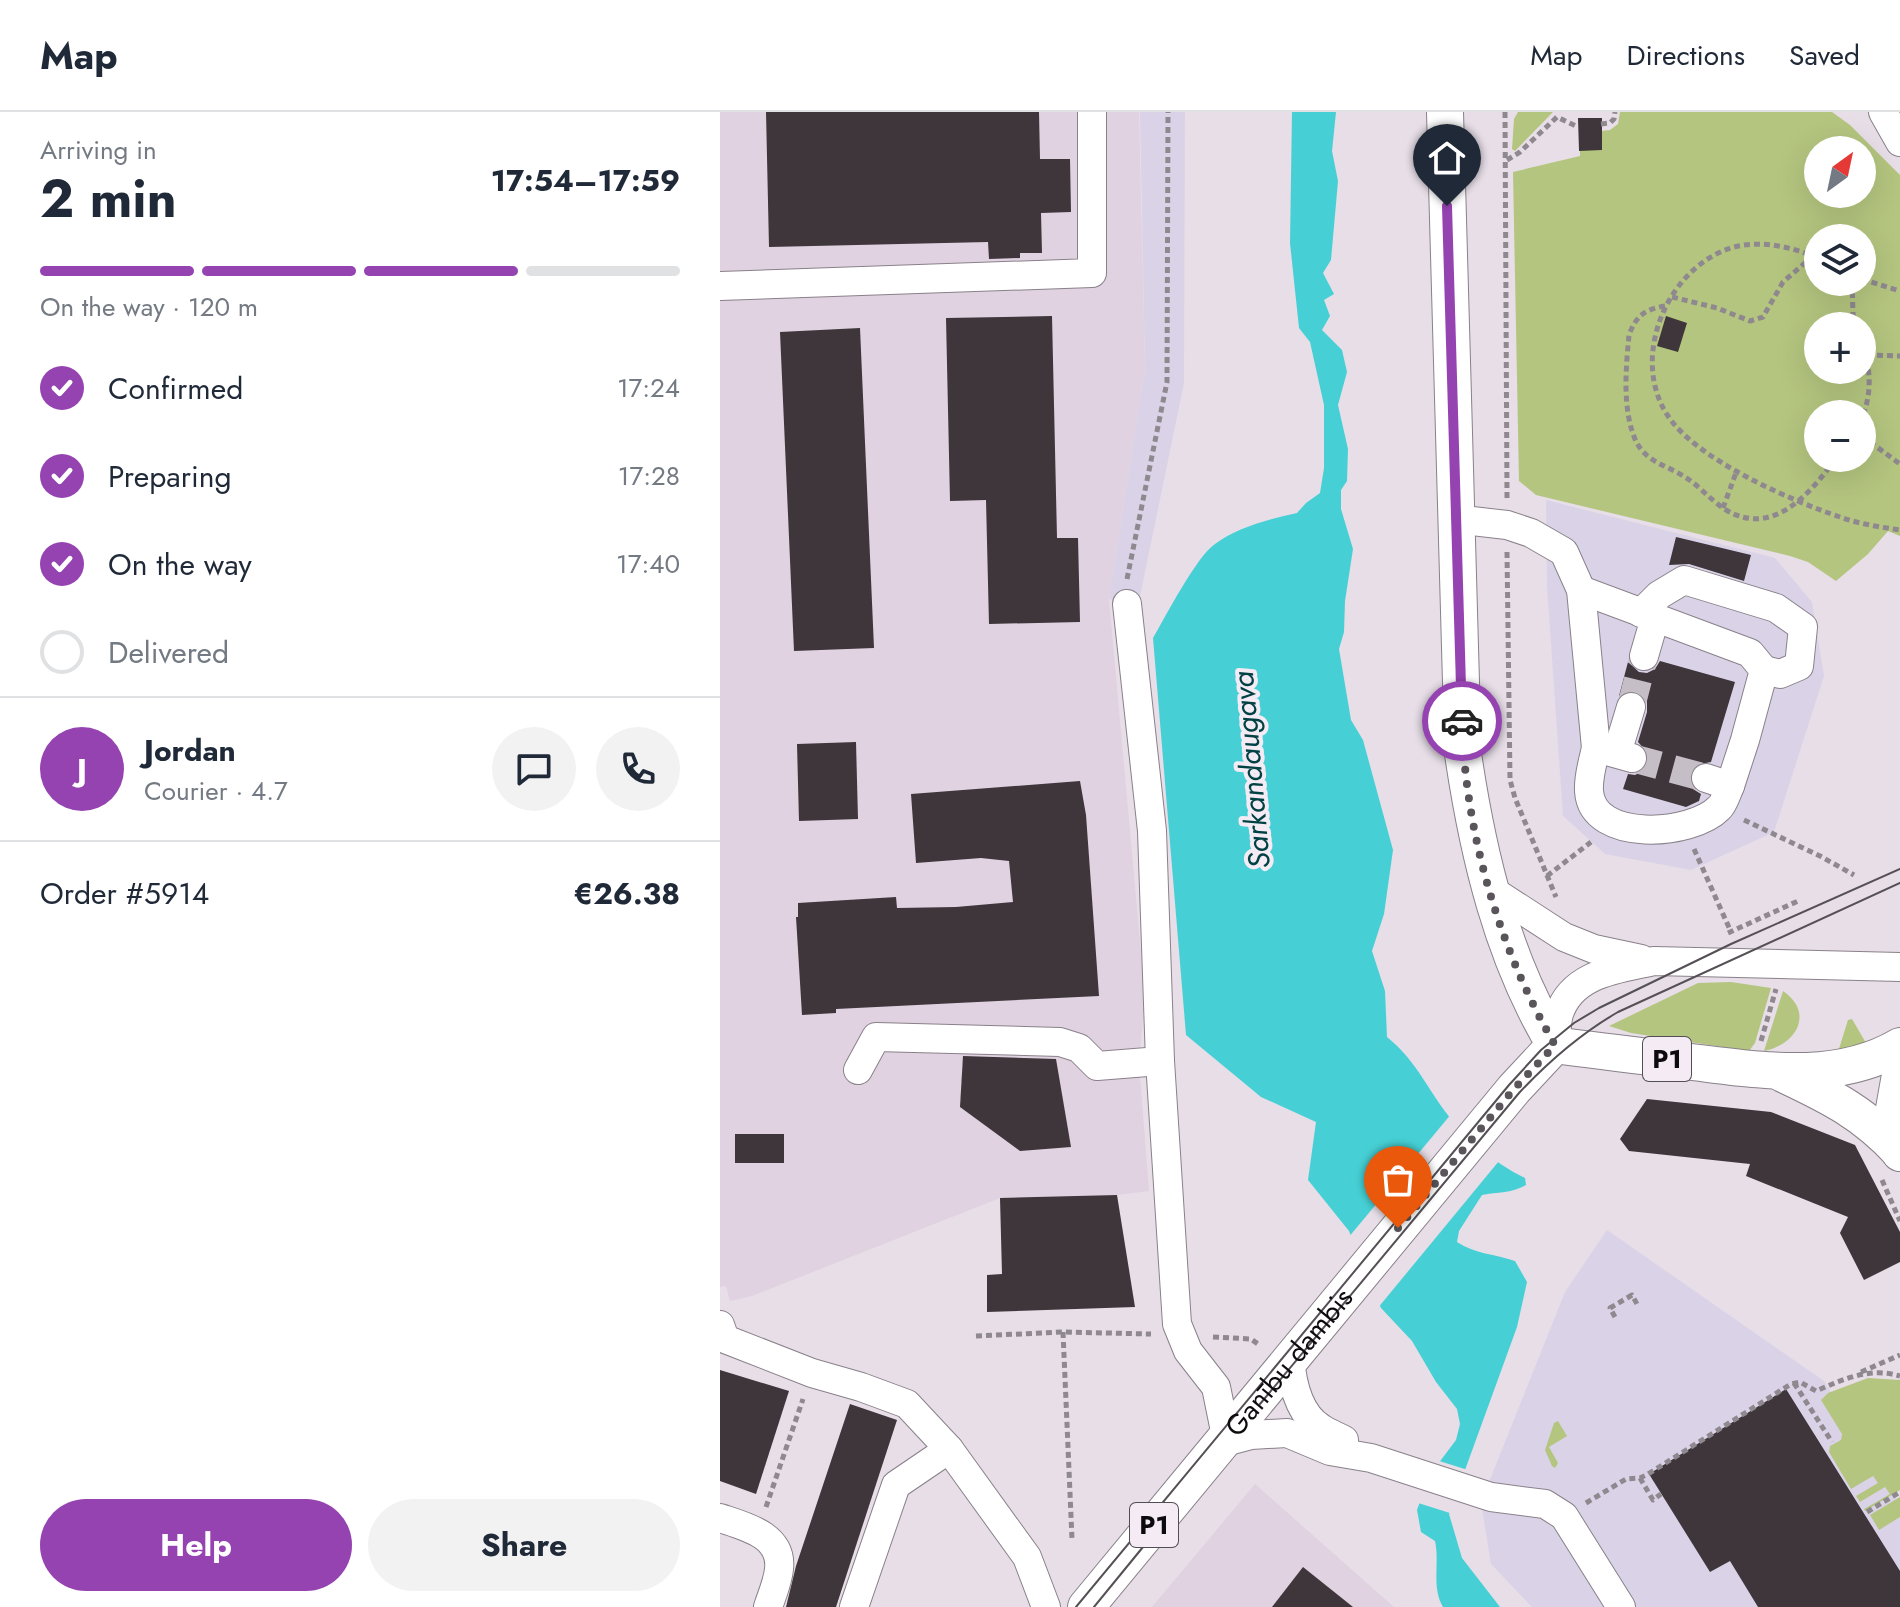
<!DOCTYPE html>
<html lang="en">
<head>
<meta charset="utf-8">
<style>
  body { margin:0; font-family:Jost,sans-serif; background:#f2f2f3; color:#1f2937; height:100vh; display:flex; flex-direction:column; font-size:30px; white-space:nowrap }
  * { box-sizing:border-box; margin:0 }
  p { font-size:26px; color:#747a83 }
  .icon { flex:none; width:44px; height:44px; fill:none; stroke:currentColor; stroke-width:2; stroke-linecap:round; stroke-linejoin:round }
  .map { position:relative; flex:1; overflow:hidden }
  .side { display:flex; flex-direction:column; background:#fff; width:720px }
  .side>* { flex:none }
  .needle { width:52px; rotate:33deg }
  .fabs { position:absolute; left:1084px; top:24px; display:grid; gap:16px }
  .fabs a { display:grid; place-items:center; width:72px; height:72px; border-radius:50%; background:#fff; box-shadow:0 8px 32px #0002; font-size:40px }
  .pin { position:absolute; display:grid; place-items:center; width:68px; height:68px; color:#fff; margin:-82px -34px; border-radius:50% 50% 50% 0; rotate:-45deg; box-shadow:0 0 8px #0007 }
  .pin .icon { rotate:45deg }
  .courier { position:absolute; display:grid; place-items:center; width:80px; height:80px; margin:-40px; border:6px solid #9643b2; border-radius:50%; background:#fff; color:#222; box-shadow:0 2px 10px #0007 }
  .summary em { font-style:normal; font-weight:700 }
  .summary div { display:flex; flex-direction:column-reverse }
  .summary { display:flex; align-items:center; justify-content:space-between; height:136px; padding:0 40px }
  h1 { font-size:52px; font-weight:700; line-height:60px }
  .bar { display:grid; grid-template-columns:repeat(4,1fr); gap:12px 8px; align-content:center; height:96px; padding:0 40px }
  .bar i { height:10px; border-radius:6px; background:#e0e1e3 }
  .bar .active { background:#9643b2 }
  .bar p { grid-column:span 4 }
  .line { display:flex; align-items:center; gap:20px; padding:0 40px; border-top:2px solid #e0e1e3 }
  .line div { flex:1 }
  .round { display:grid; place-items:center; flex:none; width:84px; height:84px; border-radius:42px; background:#f2f2f3 }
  ol { padding:0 40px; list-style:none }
  li { display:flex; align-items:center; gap:24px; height:88px }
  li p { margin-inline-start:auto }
  li .icon { padding:8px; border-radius:50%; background:#9643b2; color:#fff; stroke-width:4 }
  li:last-child { color:#747a83 }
  li i { width:44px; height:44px; border:4px solid #e0e1e3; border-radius:50% }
  .cta { display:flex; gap:16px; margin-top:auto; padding:16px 40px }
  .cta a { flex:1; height:92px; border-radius:48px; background:#9643b2; color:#fff; font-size:32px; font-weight:700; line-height:92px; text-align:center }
  .cta a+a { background:#f2f2f3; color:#1f2937 }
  header { display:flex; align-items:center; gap:48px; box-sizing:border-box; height:112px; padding:0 40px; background:#fff; border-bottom:2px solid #e0e1e3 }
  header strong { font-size:38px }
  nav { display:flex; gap:44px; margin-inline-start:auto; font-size:28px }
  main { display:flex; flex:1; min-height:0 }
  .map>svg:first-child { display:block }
</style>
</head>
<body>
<header>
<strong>Map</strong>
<nav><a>Map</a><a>Directions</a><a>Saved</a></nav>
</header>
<main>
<section class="side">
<div class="summary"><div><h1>2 min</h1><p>Arriving in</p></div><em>17:54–17:59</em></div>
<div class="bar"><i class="active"></i><i class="active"></i><i class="active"></i><i></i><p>On the way · 120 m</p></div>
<ol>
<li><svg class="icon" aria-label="check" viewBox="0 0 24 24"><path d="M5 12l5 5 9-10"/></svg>Confirmed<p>17:24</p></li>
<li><svg class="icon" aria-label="check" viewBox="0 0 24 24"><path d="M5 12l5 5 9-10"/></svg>Preparing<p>17:28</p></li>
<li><svg class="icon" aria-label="check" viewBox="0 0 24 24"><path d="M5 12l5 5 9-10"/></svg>On the way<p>17:40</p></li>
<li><i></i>Delivered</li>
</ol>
<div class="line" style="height:144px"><b class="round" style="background:#9643b2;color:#fff">J</b><div><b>Jordan</b><p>Courier · 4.7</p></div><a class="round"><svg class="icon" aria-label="chat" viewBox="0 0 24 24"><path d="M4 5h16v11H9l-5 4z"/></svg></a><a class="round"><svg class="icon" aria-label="phone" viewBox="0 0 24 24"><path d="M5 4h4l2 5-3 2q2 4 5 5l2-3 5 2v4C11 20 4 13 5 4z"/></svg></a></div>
<div class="line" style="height:104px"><div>Order #5914</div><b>€26.38</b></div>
<div class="cta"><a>Help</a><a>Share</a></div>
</section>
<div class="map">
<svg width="1180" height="1495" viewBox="0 0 1180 1495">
  <rect width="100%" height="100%" fill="#e7dee7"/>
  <g fill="#dad3e8">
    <path d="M 420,0 L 465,0 L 464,271 L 419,489 L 399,490 L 389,487 L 425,255 Z"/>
    <path d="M 826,388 L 1055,446 L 1092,490 L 1104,564 L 1054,720 L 971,758 L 885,742 L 843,704 L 827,474 Z"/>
    <path d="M 887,1118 L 1104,1269 L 1180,1392 L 1180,1495 L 812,1495 L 771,1452 L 761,1390 L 845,1180 Z"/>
  </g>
  <g fill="#e0d2e1">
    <path d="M 0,0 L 419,0 L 425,255 L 389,487 L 425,885 L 419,951 L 429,1079 L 397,1083 L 280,1086 L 32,1184 L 10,1189 L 6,1174 L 0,1175 Z"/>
    <path d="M 535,1372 L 674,1495 L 432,1495 Z"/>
  </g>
  <g fill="#b4c57f" fill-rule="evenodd">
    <path d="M 798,0 L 833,0 L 795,39 L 792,37 L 794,7 Z"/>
    <path d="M 900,0 L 1112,0 L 1130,13 L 1180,63 L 1180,424 L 1168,419 L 1148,442 L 1116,469 L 1088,450 L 1070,444 L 816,383 L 799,369 L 793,60 L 860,44 L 860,39 L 881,19 L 890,18 L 898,12 ZM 1098,38 L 1142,38 L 1142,82 L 1098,82 ZM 1098,126 L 1142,126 L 1142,170 L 1098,170 ZM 1098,214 L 1142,214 L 1142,258 L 1098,258 ZM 1098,302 L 1142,302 L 1142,346 L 1098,346 Z"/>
    <path d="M 1011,870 L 1051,876 L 1035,931 L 1029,939 L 911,921 L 889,914 L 978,871 Z"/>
    <path d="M 1063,879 C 1095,901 1076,933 1044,939 Z"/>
    <path d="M 1132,907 L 1146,931 L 1118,940 L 1128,908 Z"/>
    <path d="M 1148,1266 L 1180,1268 L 1180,1378 L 1145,1399 L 1144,1397 L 1170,1382 L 1165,1375 L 1140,1390 L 1136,1384 L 1158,1371 L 1153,1364 L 1131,1377 L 1109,1340 L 1110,1334 L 1121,1328 L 1122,1322 L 1101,1288 L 1108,1281 Z"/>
    <path d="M 838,1309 L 847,1324 L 829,1335 L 838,1351 L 835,1356 L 832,1354 L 825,1338 L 834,1311 Z"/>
    <path d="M 1180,1385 L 1180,1405 L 1159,1418 L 1150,1403 Z"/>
  </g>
  <path fill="#46d0d5" d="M 572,0 L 616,0 L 612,39 L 618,69 L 611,148 L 603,161 L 614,182 L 604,188 L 610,204 L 602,218 L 622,238 L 627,260 L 618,293 L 628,337 L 627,369 L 621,378 L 621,397 L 633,437 L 625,489 L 624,520 L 619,537 L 631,608 L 643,628 L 673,738 L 664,802 L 652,839 L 665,879 L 667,925 C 694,947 704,970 724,998 C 745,1026 774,1051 805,1066 L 806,1073 C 793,1081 777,1080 762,1083 L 739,1119 L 737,1130 C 755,1142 775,1142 795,1149 L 807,1170 L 797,1215 L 729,1402 L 742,1446 L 780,1495 L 723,1495 C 711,1475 720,1451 715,1429 L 701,1420 L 697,1398 L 709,1364 L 736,1328 L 740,1312 L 737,1297 L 716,1270 L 692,1229 L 661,1196 L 629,1119 L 588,1068 L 596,1010 L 541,985 L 466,923 L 433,526 C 446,504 476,445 495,432 C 518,415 550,407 577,401 L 586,391 L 600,381 L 604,356 L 604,293 L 590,230 L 579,216 L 570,131 Z"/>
  <g fill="#e7dee7">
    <path d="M 732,1001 L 779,1049 L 657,1197 L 628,1126 Z"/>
    <path d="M 716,1348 L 748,1358 L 733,1402 L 695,1390 L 705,1362 Z"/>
  </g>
  <g fill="#3e363b">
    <path d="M 46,0 L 319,0 L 320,47 L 350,47 L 351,100 L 321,101 L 322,141 L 300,141 L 300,146 L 269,147 L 268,130 L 49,135 Z"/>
    <path d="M 858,6 L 882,6 L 882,38 L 859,39 Z"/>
    <path d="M 332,204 L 337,426 L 358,426 L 360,510 L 269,512 L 266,388 L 230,389 L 226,206 Z"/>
    <path d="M 946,204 L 967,211 L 958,240 L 937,234 Z"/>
    <path d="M 140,216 L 154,536 L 74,539 L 60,220 Z"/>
    <path d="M 956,425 L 1031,443 L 1024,469 L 969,452 L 949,453 Z"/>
    <path d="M 940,549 L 1015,570 L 991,650 L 975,653 L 970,661 L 973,677 L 981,682 L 979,689 L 966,695 L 903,677 L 908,662 L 915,663 L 923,659 L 928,650 L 928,641 L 918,630 L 927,600 L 927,590 L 923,583 L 915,579 L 906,579 L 899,584 L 908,550 L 919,560 L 927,561 L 935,557 Z"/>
    <path d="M 136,630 L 138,707 L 79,709 L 77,632 Z"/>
    <path d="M 360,669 L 366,703 L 379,884 L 116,897 L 116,901 L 82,903 L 76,805 L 78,805 L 78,791 L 176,785 L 177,796 L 236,795 L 293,790 L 289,749 L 261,746 L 196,751 L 191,682 Z"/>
    <path d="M 243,944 L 336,947 L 351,1035 L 300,1039 L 240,995 Z"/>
    <path d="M 927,987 L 1051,1000 L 1135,1033 L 1180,1120 L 1180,1150 L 1144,1168 L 1120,1121 L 1128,1105 L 1026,1064 L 1030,1052 L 909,1039 L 900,1027 Z"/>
    <rect x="15" y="1022" width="49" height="29"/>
    <path d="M 397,1083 L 415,1195 L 267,1200 L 267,1163 L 282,1162 L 280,1086 Z"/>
    <path d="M 0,1258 L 69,1279 L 36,1382 L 0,1369 Z"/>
    <path d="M 1066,1277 L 1180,1459 L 1180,1495 L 1038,1495 L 1010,1449 L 990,1460 L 929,1362 Z"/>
    <path d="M 130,1292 L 177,1308 L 116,1495 L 66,1495 L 76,1454 Z"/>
    <path d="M 583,1455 L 633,1495 L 552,1495 Z"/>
  </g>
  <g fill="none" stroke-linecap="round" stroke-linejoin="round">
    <g stroke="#c6bec6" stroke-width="28" stroke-dasharray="28 14" stroke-linecap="butt">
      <path d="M 911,595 L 924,544"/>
      <path d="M 912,646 L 986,666"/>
    </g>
    <defs>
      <g id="minor">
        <path d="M 1163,0 L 1180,30"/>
        <path d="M 0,174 L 372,161 L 372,0"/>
        <path d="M 735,407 L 787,413 L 811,421 L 844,440 L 861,478 L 876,636 L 912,646"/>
        <path d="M 861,478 L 1030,541 L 1044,558 L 1025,628 L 1010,674 L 986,666"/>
        <path d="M 407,492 L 432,719 L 440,949 L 457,1212 L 468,1239 L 496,1275 L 506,1324"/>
        <path d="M 921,501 L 939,483 L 964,468 L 1056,496 L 1083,515 L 1079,554 L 1060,562 L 1044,558"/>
        <path d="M 924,544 L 935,506"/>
        <path d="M 876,636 C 873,649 868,665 869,679 C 872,731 972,724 999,696 C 1004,692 1007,680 1010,674"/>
        <path d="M 897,641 L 911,595"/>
        <path d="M 770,777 L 844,825 L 874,837 L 921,847"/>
        <path d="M 835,933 C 837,923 836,912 839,902 C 852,861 898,857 934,849 L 1180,855"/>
        <path d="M 138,958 L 156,925 L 340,930 L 359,936 L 377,954 L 440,949"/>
        <path d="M 0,1213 L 5,1227 L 92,1261 L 141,1275 L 187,1292 L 229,1337 L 307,1445 L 326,1495"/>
        <path d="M 570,1246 C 572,1271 579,1302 601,1316 C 608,1321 617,1324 624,1328"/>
        <path d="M 501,1331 L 531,1323 L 567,1321 L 610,1339 L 651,1346 L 771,1385 L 825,1392 L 844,1404 L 901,1495"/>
        <path d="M 0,1406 C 24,1414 63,1423 59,1457 C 58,1469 52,1483 48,1495"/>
        <path d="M 134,1495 L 176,1373 L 229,1337"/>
      </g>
      <g id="major">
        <path d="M 725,0 L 743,642 C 758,743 782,845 835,933"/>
        <path d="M 835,933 C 878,939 921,944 963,949 C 1035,957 1114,973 1180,934"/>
        <path d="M 1063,962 C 1110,984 1144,1001 1180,1040"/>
        <path d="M 1180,963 L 1174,997 L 1180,1041"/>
        <path id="s1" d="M 366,1495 L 794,977 L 835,933"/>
      </g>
    </defs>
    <use href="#minor" stroke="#898189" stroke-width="30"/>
    <use href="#major" stroke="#898189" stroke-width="38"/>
    <g stroke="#8f898f" stroke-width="5" stroke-dasharray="6 4" stroke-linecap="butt">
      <path d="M 785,0 L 787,386"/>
      <path d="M 881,12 L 890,11 L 894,7 L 895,0"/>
      <path d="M 787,48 L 800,40 L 837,5 L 856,14"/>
      <path d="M 1098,146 C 1072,135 1042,128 1014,135 C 947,154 909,246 948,304 C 977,348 1070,388 1120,405 C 1139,412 1160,415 1180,418"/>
      <path d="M 1142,167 L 1180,179"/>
      <path d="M 1132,170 L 1133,202 L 1137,214"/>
      <path d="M 952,185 L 997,196 L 1030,209 L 1043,205 L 1063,170 L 1093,144"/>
      <path d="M 945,194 C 925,197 916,204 909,223 C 906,255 902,296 915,327 C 925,351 948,353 968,367 C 981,376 992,389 1006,398 C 1053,426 1091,381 1116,346"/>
      <path d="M 1142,228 C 1150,254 1153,280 1142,305"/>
      <path d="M 1147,243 L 1180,244"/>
      <path d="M 1142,324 L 1180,352"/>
      <path d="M 1003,396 L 1017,358"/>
      <path d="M 787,440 L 790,668 L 795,686 L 836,785"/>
      <path d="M 407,467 L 447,270 L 448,0"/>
      <path d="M 1024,708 L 1100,744 L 1134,763"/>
      <path d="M 974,737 L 1011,820"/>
      <path d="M 827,764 L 871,730"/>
      <path d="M 1008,821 L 1078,789"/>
      <path d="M 1041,929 L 1056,877"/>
      <path d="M 1162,1068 L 1180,1109"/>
      <path d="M 895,1205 L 890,1196 L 912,1183 L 917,1192"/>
      <path d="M 343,1220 L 352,1427"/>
      <path d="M 256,1224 L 343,1220 L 431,1222"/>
      <path d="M 493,1225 L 531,1227 L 538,1232"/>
      <path d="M 1141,1260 L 1180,1243"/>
      <path d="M 1074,1271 L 1112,1330"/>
      <path d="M 920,1366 L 933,1388 L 941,1382"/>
      <path d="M 866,1391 L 906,1367 L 920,1366 L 928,1362 L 1071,1272 L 1080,1270 L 1096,1279 C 1124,1267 1149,1255 1180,1264"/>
      <path d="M 46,1395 L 83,1287"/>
      <path d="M 1147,1400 L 1180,1380"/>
    </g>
    <use href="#minor" stroke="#fff" stroke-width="28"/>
    <use href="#major" stroke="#fff" stroke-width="36"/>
    <g stroke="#555055" stroke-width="2">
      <path d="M 540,1292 L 799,981 C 829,949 860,922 898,900 L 1180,771"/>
      <path d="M 356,1495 L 789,973 L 821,938 L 854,911 L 879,896 L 1011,832 L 1180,757"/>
      <path d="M 374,1495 L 423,1435"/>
    </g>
  </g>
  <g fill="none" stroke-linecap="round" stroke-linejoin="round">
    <path stroke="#5a555a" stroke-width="8" stroke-dasharray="0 14.4" d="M 678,1116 L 794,977 L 835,933 C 779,837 745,720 742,609"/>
    <path stroke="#9643b2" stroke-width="10" d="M 727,94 L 742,609"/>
  </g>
  <g text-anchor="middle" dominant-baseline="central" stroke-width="8" stroke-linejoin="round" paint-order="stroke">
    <g fill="#f4ebf4" stroke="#534e53" stroke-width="2">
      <rect x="923" y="925" width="48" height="44" rx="6"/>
      <rect x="410" y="1391" width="48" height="44" rx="6"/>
    </g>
    <g font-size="26" font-weight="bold" fill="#0e0b0e">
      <text x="947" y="947">P1</text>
      <text x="434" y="1413">P1</text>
    </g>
    <g font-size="28" fill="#0e0b0e" stroke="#f4ebf4">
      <text stroke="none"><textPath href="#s1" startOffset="318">Ganību dambis</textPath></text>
    </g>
    <g font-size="30" font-style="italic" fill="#004143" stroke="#f4ebf4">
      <text transform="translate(531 658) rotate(-95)">Sarkandaugava</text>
    </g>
  </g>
</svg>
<div class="fabs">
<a><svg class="needle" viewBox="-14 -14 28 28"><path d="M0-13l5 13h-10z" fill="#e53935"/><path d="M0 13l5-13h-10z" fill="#747a83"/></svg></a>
<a><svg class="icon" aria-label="layers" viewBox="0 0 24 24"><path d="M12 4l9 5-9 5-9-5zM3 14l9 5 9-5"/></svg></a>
<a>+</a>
<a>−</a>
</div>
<div class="pin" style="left:678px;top:1116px;background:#ea580c"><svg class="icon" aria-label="bag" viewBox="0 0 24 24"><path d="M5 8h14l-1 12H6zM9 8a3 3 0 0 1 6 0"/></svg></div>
<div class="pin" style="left:727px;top:94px;background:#1f2937"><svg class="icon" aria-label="home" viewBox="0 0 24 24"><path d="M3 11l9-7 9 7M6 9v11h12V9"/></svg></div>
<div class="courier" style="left:742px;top:609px"><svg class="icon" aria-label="car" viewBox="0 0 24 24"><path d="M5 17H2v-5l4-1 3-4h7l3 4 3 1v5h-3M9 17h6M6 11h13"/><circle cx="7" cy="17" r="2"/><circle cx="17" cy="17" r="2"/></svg></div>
</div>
</main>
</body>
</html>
